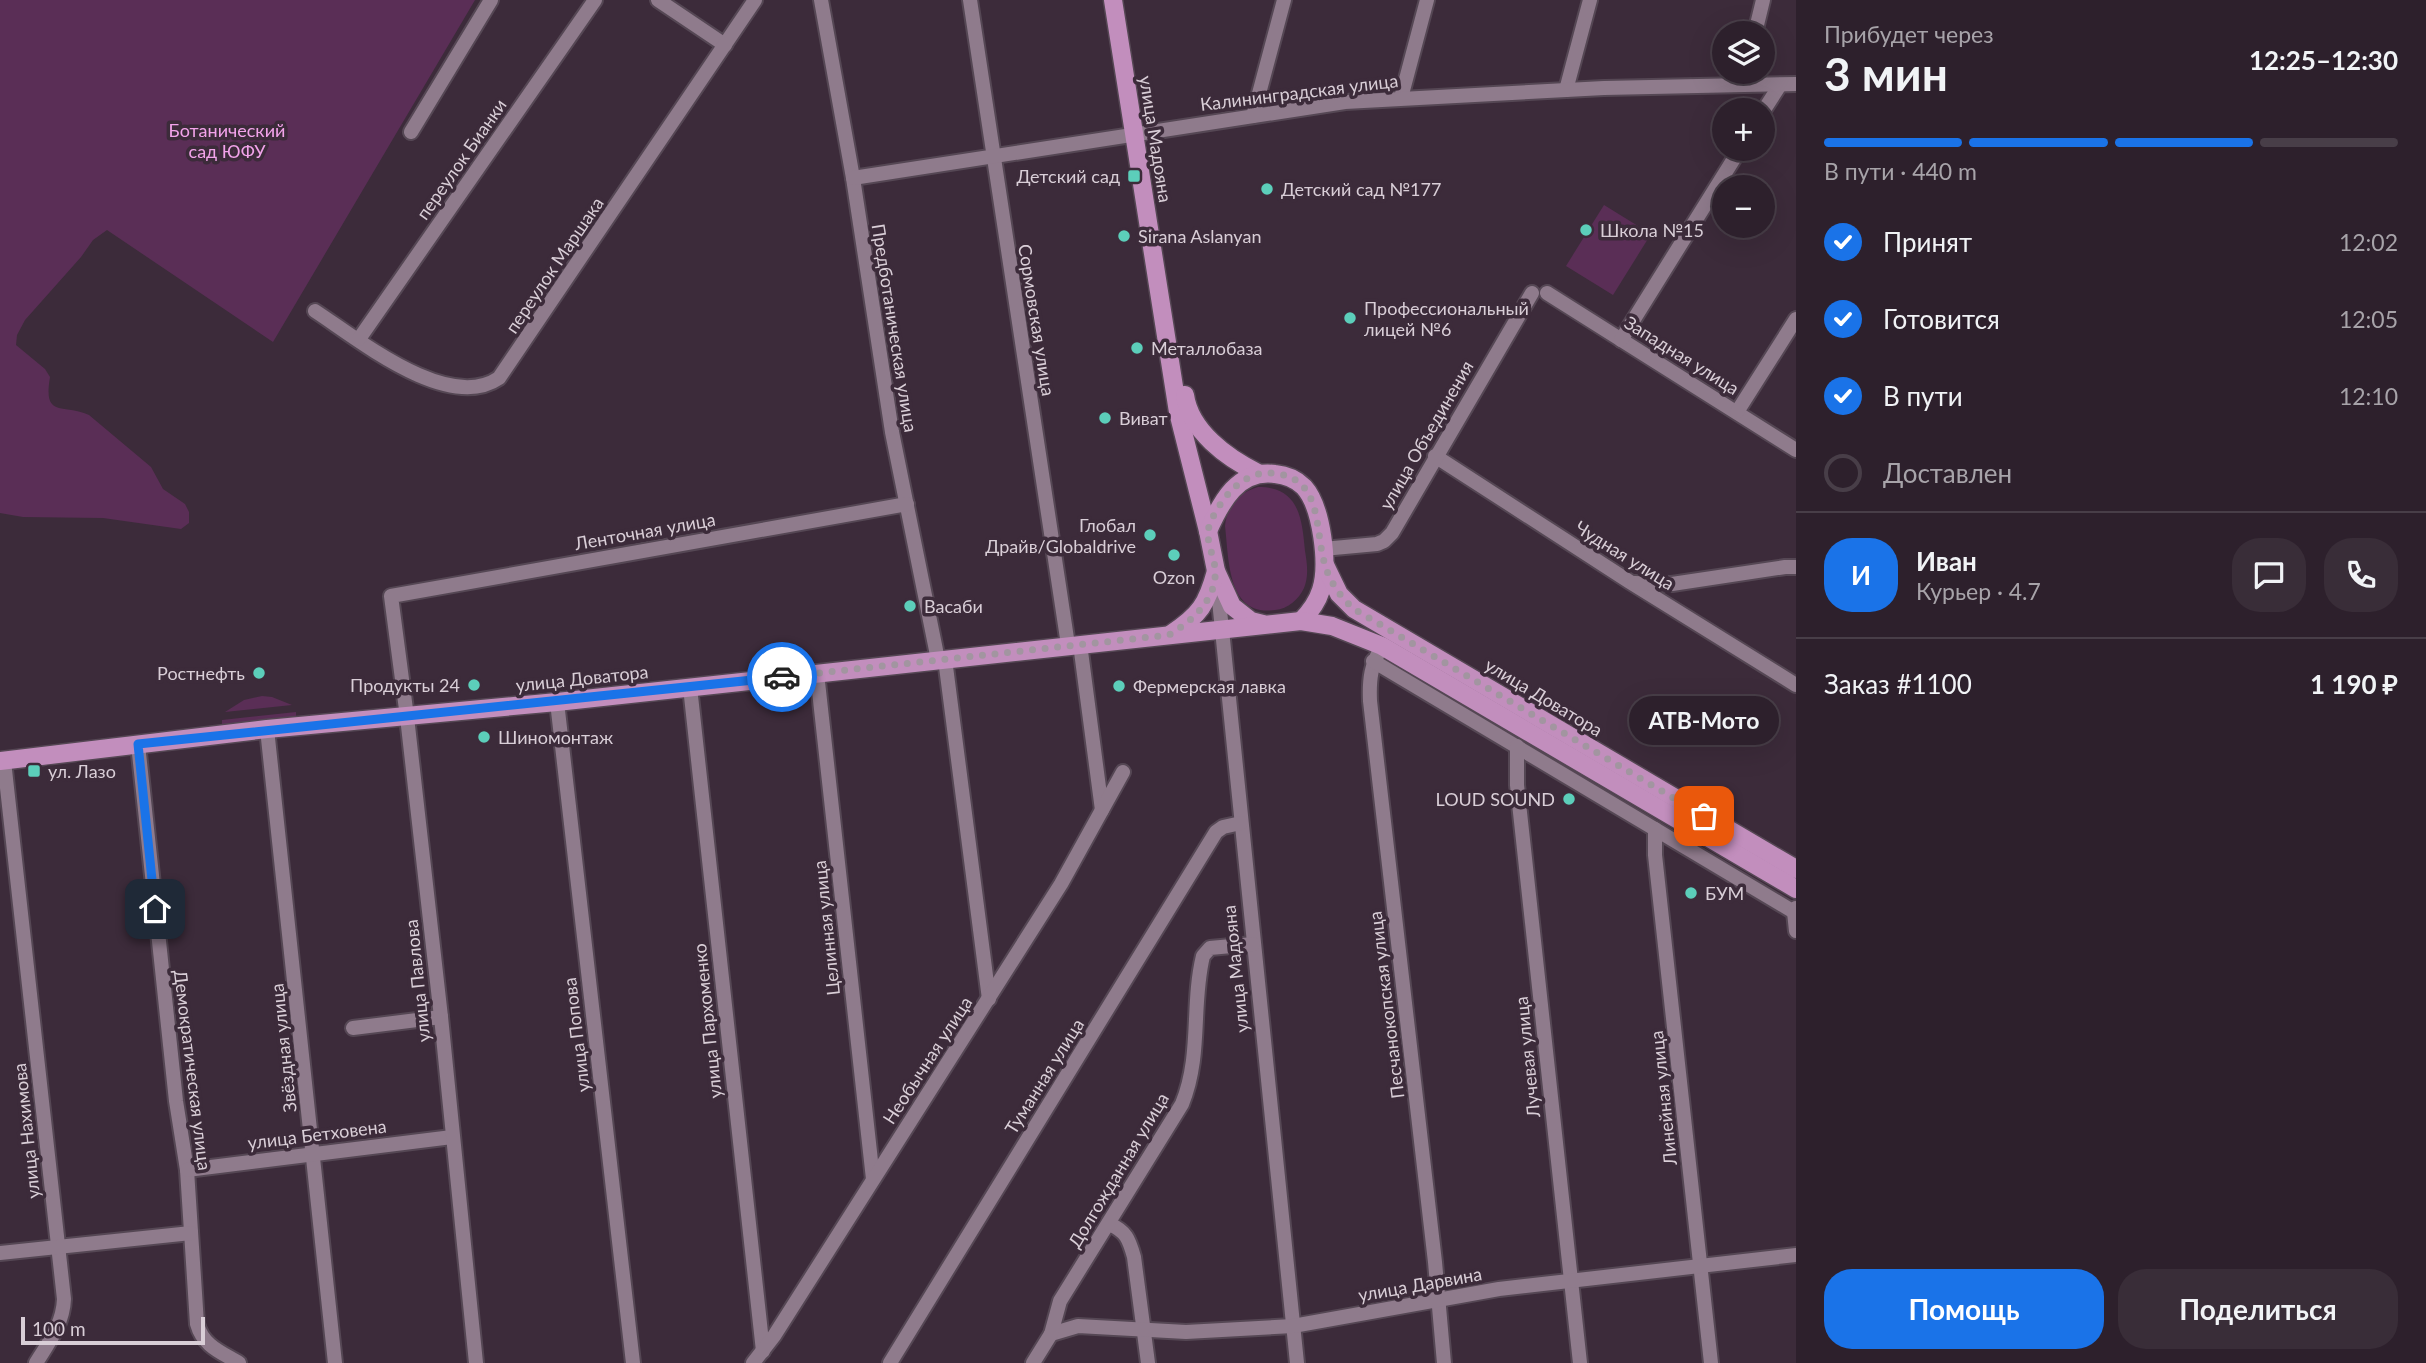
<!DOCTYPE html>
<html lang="ru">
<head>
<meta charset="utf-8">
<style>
  body { margin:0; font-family:Lato,sans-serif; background:#392d38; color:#f1f3f6; height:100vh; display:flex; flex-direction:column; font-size:26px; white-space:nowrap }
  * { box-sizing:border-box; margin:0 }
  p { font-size:23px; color:#a7a3a9 }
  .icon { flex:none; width:38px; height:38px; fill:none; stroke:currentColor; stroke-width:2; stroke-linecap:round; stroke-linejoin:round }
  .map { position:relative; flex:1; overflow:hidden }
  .sheet { display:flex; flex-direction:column; background:#2d202c; width:630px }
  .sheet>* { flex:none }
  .fabs { position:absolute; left:1712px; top:21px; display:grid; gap:14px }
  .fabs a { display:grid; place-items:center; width:63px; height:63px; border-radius:50%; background:#2d202c; box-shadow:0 7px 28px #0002,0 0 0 2px #483e48; font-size:35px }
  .scale { position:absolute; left:21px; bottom:18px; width:184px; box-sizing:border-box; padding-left:7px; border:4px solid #d9ced7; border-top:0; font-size:19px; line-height:24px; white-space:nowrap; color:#d9ced7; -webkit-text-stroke:5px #3c2b3a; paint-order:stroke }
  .pin { position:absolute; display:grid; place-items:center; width:60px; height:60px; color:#fff; margin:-30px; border-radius:14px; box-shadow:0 4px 10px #0006 }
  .courier { position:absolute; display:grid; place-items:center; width:70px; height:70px; margin:-35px; border:5px solid #1a73e8; border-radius:50%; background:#fff; color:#222; box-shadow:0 2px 9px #0007 }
  .bubble { position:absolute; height:49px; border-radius:24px; background:#2d202c; box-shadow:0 7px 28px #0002,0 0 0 2px #483e48; font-size:23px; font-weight:700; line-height:49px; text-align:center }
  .overview em { font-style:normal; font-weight:700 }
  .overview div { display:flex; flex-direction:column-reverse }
  .overview { display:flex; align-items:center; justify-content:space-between; height:119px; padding:0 28px }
  h1 { font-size:46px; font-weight:700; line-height:52px }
  .bar { display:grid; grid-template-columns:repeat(4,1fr); gap:10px 7px; align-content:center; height:84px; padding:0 28px }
  .bar i { height:9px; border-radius:5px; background:#483e48 }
  .bar .active { background:#1a73e8 }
  .bar p { grid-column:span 4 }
  .line { display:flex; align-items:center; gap:18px; padding:0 28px; border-top:2px solid #483e48 }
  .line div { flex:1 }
  .round { display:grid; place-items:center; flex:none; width:74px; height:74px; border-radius:28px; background:#392d38 }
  ol { padding:0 28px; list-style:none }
  li { display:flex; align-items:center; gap:21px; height:77px }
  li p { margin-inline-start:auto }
  li .icon { padding:7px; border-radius:50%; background:#1a73e8; color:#fff; stroke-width:4 }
  li:last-child { color:#a7a3a9 }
  li i { width:38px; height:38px; border:4px solid #483e48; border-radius:50% }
  .cta { display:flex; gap:14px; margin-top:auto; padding:14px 28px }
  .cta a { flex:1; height:80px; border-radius:28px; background:#1a73e8; color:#fff; font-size:28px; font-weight:700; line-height:80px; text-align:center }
  .cta a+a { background:#392d38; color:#f1f3f6 }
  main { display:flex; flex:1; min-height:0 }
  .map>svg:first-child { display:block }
</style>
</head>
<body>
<main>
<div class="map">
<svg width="1796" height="1363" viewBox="0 0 1796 1363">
  <rect width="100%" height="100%" fill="#3c2b3a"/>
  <g fill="#5a2e56">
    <path d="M 0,0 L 475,0 L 273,342 L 107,230 L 93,240 L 81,257 L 25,320 L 17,335 L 16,345 L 45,369 L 50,377 C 43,419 62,403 89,415 L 151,467 L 163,489 L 185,504 L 189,512 L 189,523 L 181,529 L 103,518 L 23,517 L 0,513 Z"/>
    <path d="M 1604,205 L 1651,234 L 1613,295 L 1566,266 Z"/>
    <path d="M 1258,487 C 1299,487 1302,518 1305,551 C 1307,563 1309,576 1304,588 C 1299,599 1288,609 1275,610 C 1227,617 1229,559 1225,526 C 1227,506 1238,493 1258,487 Z"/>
    <path d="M 262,696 L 272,697 L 292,705 L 225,712 L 244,700 Z"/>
    <path d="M 296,712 L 296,717 L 222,725 L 222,720 Z"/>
  </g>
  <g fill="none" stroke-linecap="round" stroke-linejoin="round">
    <defs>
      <g id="minor">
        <path d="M 658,0 L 725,45"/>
        <path d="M 821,0 L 853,178 L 892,432 L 938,660"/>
        <path d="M 970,0 L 1068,645"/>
        <path d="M 1755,33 L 1763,0"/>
        <path d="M 1566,90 L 1590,0"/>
        <path d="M 1401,98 L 1427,0"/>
        <path d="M 1762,113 L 1780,85"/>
        <path d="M 1253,116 L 1284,0"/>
        <path d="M 411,132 L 491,0"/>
        <path d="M 853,178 L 1345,102 L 1604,88 L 1796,84"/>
        <path d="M 1547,293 L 1796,450"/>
        <path d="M 315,311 C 358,339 448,413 499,378 L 755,0"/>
        <path d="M 359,339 L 595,0"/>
        <path d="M 1621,340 L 1740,149"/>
        <path d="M 1737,412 L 1796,319"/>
        <path d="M 1435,456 L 1630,582 L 1796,685"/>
        <path d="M 1323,549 L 1377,544 L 1384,541 L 1392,533 L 1532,293"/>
        <path d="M 1217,581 L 1297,1363"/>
        <path d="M 1634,583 L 1672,584 L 1785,567 L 1796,567"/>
        <path d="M 1080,644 L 1102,810"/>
        <path d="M 1382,646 C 1371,665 1369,679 1370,701 L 1435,1262 L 1444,1363"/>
        <path d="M 945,659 L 989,999"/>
        <path d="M 1373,661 L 1794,912 L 1796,908"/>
        <path d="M 817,673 L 873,1179"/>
        <path d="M 690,687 L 763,1351"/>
        <path d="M 557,702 L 633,1363"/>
        <path d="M 267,729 L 335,1363"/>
        <path d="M 138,744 L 176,1101 L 187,1170 L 197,1324 C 203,1346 221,1352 239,1363"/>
        <path d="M 1517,746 L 1517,785 L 1580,1363"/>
        <path d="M 4,761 L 64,1299 C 63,1324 49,1342 36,1363"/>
        <path d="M 1655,829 L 1655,855 L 1711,1363"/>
        <path d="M 1794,912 L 1796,931"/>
        <path d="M 353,1028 L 441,1017"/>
        <path d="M 187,1170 L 452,1137"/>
        <path d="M 1109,1224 C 1126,1231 1129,1239 1134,1257 L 1148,1363"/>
        <path d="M 0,1253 L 191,1233"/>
        <path d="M 1051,1334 L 1078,1326 L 1186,1332 L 1293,1326 L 1499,1289 L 1796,1255"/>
        <path d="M 476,1363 L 441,1017 L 407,717 L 391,596 L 907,504"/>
        <path d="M 753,1363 L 774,1336 L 1061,884 L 1123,772"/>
        <path d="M 890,1363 L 1216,832 L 1223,827 L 1241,823"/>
        <path d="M 1033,1363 L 1051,1334 L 1060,1301 L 1182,1104 C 1202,1055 1191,1005 1203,956 L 1210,948 L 1253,944"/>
      </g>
      <g id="primary">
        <path d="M 1113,0 L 1178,412 L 1208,531 L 1216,571 L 1232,606 L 1251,621 L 1263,624"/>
        <path d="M 1185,395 C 1190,431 1227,458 1258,473"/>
        <path d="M 1208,531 C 1221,502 1238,469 1275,474 C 1286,475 1296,479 1304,487 C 1322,507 1329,565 1321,590 C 1317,603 1310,612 1301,621"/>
        <path d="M 1325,565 L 1339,594 L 1354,609 L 1796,869"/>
        <path d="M 1171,634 C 1200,615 1207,604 1216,571"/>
        <path d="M 0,761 L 267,729 L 557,702 L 1301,621 L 1332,626 L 1382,646 L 1796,889"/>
      </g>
    </defs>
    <use href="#minor" stroke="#554754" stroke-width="18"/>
    <use href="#primary" stroke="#554754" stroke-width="21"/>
    <use href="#minor" stroke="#8f7b8c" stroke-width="14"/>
    <use href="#primary" stroke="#c28ebd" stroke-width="18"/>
  </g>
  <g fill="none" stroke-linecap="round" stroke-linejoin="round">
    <path stroke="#a295a0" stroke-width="7" stroke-dasharray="0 12.6" d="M 782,677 L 1169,635 C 1192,621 1218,599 1215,568 C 1214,557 1207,543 1208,531 C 1210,519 1221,502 1229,493 C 1240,481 1254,472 1271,473 C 1324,476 1314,529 1325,565 C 1330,582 1341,598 1354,609 L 1704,816"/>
    <path stroke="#1a73e8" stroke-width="9" d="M 155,909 L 138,744 L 782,677"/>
  </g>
  <g fill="#5cceba" stroke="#3c2b3a" stroke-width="2.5">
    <rect x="1127" y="169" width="14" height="14" rx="3.5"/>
    <circle cx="1267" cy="189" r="7"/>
    <circle cx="1586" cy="230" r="7"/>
    <circle cx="1124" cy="236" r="7"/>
    <circle cx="1350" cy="318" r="7"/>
    <circle cx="1137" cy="348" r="7"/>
    <circle cx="1105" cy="418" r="7"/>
    <circle cx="1150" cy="535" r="7"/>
    <circle cx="1174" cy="555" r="7"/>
    <circle cx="910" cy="606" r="7"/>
    <circle cx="259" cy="673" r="7"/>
    <circle cx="474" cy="685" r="7"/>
    <circle cx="1119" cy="686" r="7"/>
    <circle cx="484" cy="737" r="7"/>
    <rect x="27" y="764" width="14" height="14" rx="3.5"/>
    <circle cx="1569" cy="799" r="7"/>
    <circle cx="1691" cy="893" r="7"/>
  </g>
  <g text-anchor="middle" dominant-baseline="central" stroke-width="7" stroke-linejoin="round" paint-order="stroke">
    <g font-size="18" fill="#d9ced7" stroke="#3c2b3a">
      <text transform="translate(1299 92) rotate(-7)">Калининградская улица</text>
      <text transform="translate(1156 139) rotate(81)">улица Мадояна</text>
      <text transform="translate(461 159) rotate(-55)">переулок Бианки</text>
      <text transform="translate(554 265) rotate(-56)">переулок Маршака</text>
      <text transform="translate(1037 320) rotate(81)">Сормовская улица</text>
      <text transform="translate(895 328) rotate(81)">Предботаническая улица</text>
      <text transform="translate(1682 355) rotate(32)">Западная улица</text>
      <text transform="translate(1426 435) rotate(-60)">улица Объединения</text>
      <text transform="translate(645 531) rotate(-10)">Ленточная улица</text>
      <text transform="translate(1625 555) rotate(32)">Чудная улица</text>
      <text transform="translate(582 678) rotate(-6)">улица Доватора</text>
      <text transform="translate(1544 697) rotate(31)">улица Доватора</text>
      <text transform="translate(826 928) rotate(-96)">Целинная улица</text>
      <text transform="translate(1235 969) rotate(-96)">улица Мадояна</text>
      <text transform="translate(417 981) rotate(-96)">улица Павлова</text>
      <text transform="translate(1386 1005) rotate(-97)">Песчанокопская улица</text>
      <text transform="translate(707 1021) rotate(-96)">улица Пархоменко</text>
      <text transform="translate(576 1035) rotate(-97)">улица Попова</text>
      <text transform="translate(283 1048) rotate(-96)">Звёздная улица</text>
      <text transform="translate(1527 1057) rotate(-96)">Лучевая улица</text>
      <text transform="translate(927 1060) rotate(-57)">Необычная улица</text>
      <text transform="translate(193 1070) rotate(83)">Демократическая улица</text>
      <text transform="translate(1044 1076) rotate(-58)">Туманная улица</text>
      <text transform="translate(1663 1098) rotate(-96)">Линейная улица</text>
      <text transform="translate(26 1131) rotate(-96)">улица Нахимова</text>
      <text transform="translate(317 1134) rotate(-7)">улица Бетховена</text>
      <text transform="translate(1118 1170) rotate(-59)">Долгожданная улица</text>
      <text transform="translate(1420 1284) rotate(-10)">улица Дарвина</text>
    </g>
    <g font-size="18" fill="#f2a3ea" stroke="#3c2b3a">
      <text x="227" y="130">Ботанический<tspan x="227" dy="21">сад ЮФУ</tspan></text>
    </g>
    <g font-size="18" fill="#d9ced7" stroke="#3c2b3a" text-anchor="start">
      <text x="1120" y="176" text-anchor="end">Детский сад</text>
      <text x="1281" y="189">Детский сад №177</text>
      <text x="1600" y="230">Школа №15</text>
      <text x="1138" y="236">Sirana Aslanyan</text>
      <text x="1364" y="308">Профессиональный<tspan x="1364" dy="21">лицей №6</tspan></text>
      <text x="1151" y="348">Металлобаза</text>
      <text x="1119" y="418">Виват</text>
      <text x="1136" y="525" text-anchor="end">Глобал<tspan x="1136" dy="21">Драйв/Globaldrive</tspan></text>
      <text x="1174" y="577" text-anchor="middle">Ozon</text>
      <text x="924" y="606">Васаби</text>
      <text x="245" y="673" text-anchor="end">Ростнефть</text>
      <text x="460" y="685" text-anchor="end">Продукты 24</text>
      <text x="1133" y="686">Фермерская лавка</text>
      <text x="498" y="737">Шиномонтаж</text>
      <text x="48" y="771">ул. Лазо</text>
      <text x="1555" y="799" text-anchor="end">LOUD SOUND</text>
      <text x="1705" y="893">БУМ</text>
    </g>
  </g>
</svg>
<div class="fabs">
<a><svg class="icon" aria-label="layers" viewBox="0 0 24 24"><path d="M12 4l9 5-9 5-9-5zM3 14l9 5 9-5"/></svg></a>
<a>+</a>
<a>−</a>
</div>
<div class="scale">100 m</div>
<div class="pin" style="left:1704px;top:816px;background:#ea580c"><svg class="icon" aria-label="bag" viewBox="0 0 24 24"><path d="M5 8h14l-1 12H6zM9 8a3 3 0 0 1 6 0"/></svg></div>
<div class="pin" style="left:155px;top:909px;background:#1f2937"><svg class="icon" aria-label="home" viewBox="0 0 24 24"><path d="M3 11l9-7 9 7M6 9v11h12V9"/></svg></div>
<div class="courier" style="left:782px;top:677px"><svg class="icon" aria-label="car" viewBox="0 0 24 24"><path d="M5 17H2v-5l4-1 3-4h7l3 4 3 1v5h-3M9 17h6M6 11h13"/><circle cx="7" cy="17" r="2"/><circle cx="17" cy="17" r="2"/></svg></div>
<div class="bubble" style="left:1629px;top:696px;width:150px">АТВ-Мото</div>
</div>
<section class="sheet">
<div class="overview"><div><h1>3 мин</h1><p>Прибудет через</p></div><em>12:25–12:30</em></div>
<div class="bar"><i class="active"></i><i class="active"></i><i class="active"></i><i></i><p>В пути · 440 m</p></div>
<ol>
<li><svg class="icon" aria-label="check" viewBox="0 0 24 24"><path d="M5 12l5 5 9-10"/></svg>Принят<p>12:02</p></li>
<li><svg class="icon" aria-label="check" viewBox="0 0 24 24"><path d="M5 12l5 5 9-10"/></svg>Готовится<p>12:05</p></li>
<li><svg class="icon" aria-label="check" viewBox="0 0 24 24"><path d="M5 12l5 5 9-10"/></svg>В пути<p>12:10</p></li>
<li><i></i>Доставлен</li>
</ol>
<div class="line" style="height:126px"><b class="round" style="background:#1a73e8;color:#fff">И</b><div><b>Иван</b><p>Курьер · 4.7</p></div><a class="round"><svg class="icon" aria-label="chat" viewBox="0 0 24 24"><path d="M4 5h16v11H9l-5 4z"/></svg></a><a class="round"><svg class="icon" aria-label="phone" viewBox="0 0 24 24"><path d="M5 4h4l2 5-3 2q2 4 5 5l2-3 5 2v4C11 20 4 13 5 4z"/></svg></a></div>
<div class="line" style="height:91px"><div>Заказ #1100</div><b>1 190 ₽</b></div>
<div class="cta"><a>Помощь</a><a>Поделиться</a></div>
</section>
</main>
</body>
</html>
